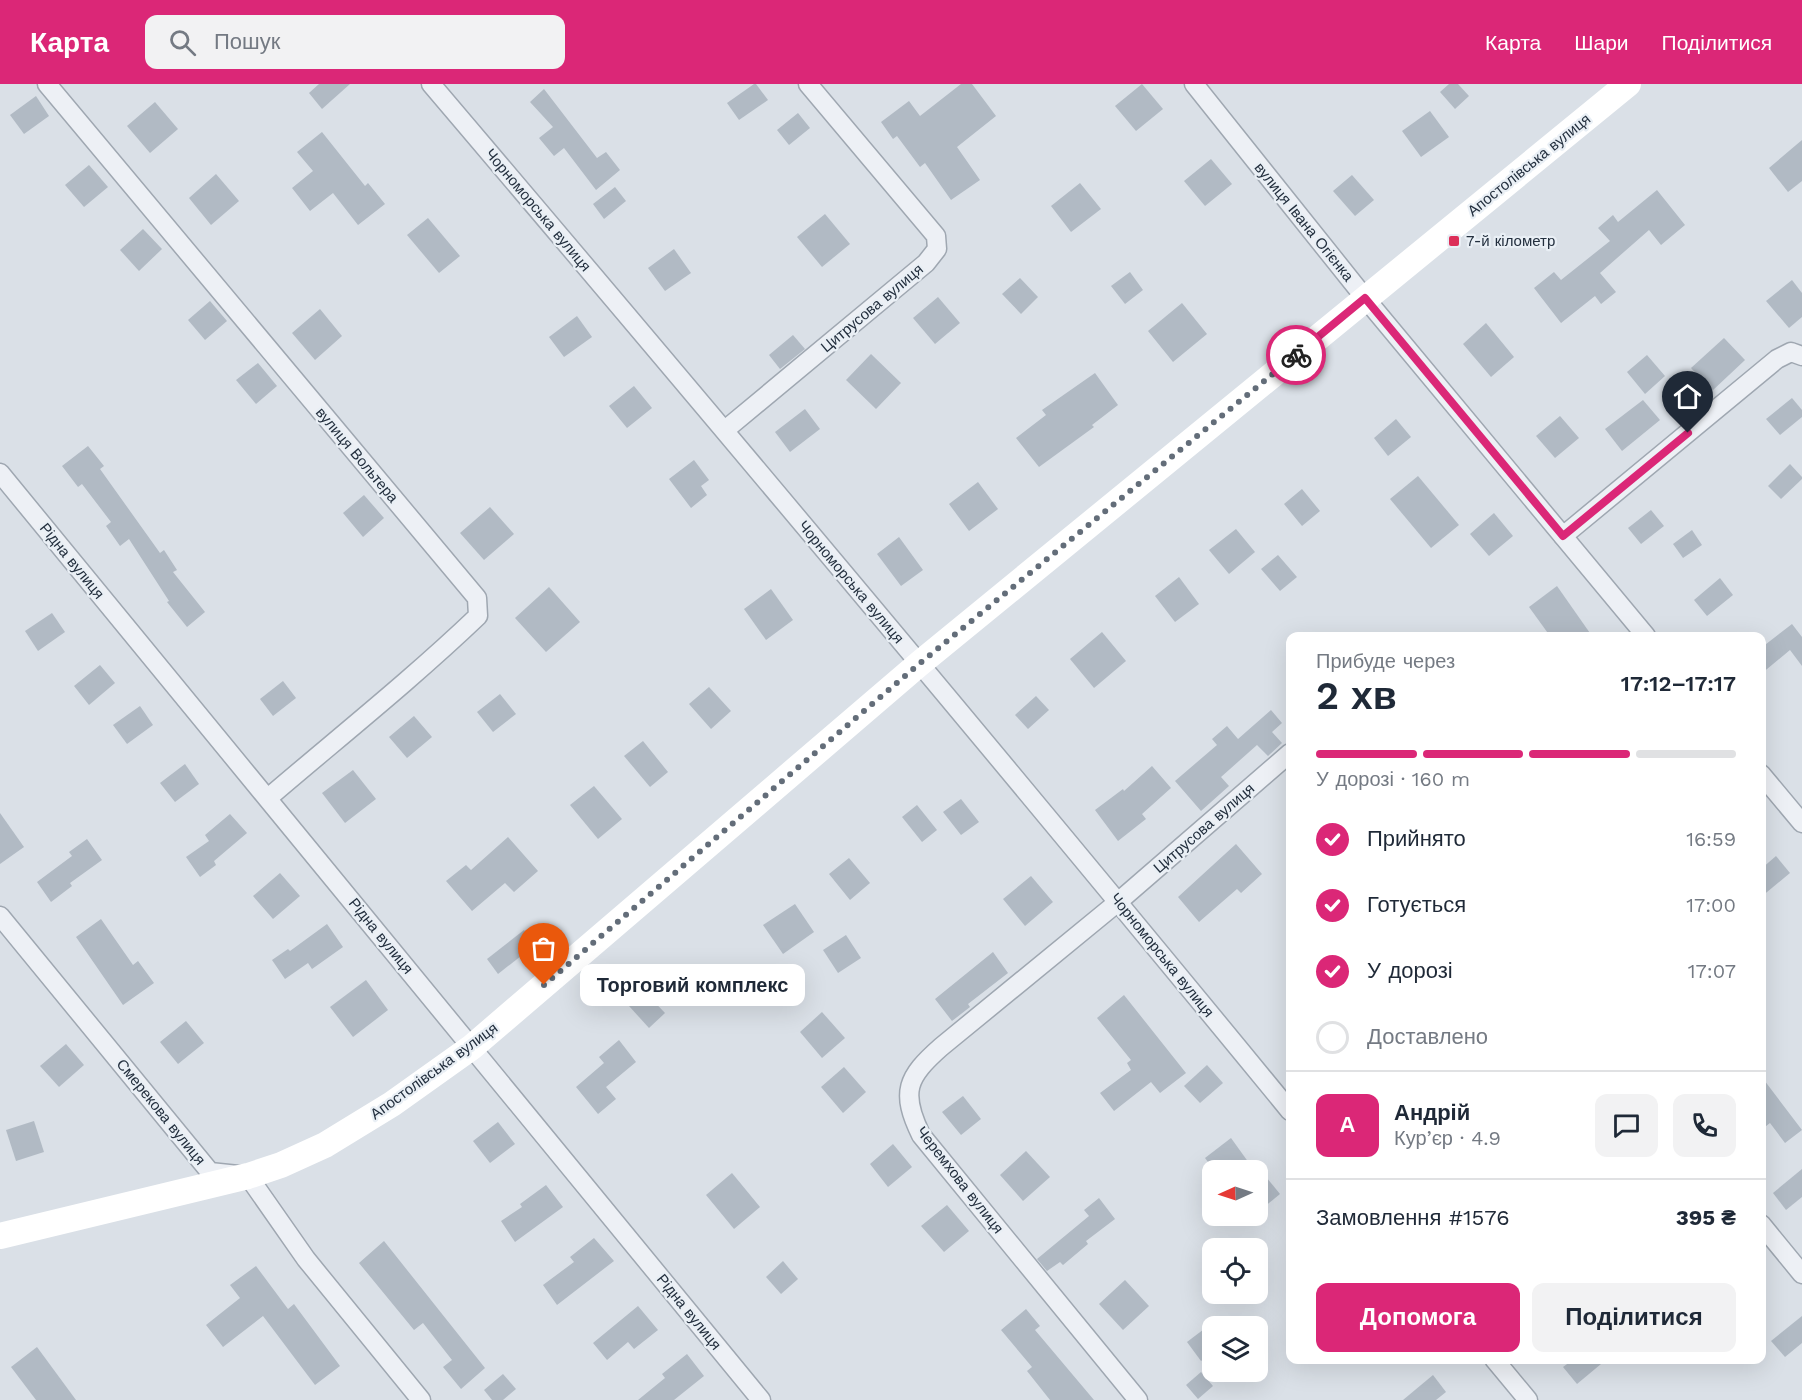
<!DOCTYPE html>
<html lang="uk">
<head>
<meta charset="utf-8">
<style>
  body { margin:0; font-family:"Work Sans",sans-serif; background:#f2f2f3; color:#1f2937; height:100vh; display:flex; flex-direction:column; font-size:22px; white-space:nowrap }
  * { box-sizing:border-box; margin:0 }
  p { font-size:20px; color:#747a83 }
  .icon { flex:none; width:33px; height:33px; fill:none; stroke:currentColor; stroke-width:2; stroke-linecap:round; stroke-linejoin:round }
  .map { position:relative; flex:1; overflow:hidden }
  .drawer { position:absolute; left:1286px; top:548px; width:480px; height:732px; display:flex; flex-direction:column; background:#fff; border-radius:12px; box-shadow:0 6px 24px #0002 }
  .drawer>* { flex:none }
  .needle { width:39px; rotate:267deg }
  .fabs { position:absolute; left:1202px; top:1076px; display:grid; gap:12px }
  .fabs a { display:grid; place-items:center; width:66px; height:66px; border-radius:12px; background:#fff; box-shadow:0 6px 24px #0002; font-size:30px }
  .pin { position:absolute; display:grid; place-items:center; width:51px; height:51px; color:#fff; margin:-62px -26px; border-radius:50% 50% 50% 0; rotate:-45deg; box-shadow:0 0 6px #0007 }
  .pin .icon { rotate:45deg }
  .courier { position:absolute; display:grid; place-items:center; width:60px; height:60px; margin:-30px; border:4px solid #db2777; border-radius:50%; background:#fff; color:#222; box-shadow:0 2px 8px #0007 }
  .bubble { position:absolute; height:42px; border-radius:12px; background:#fff; box-shadow:0 6px 24px #0002; font-size:20px; font-weight:600; line-height:42px; text-align:center }
  .headline em { font-style:normal; font-weight:600 }
  .headline div { display:flex; flex-direction:column-reverse }
  .headline { display:flex; align-items:center; justify-content:space-between; height:102px; padding:0 30px }
  h1 { font-size:39px; font-weight:600; line-height:45px }
  .bar { display:grid; grid-template-columns:repeat(4,1fr); gap:9px 6px; align-content:center; height:72px; padding:0 30px }
  .bar i { height:8px; border-radius:4px; background:#e0e1e3 }
  .bar .active { background:#db2777 }
  .bar p { grid-column:span 4 }
  .line { display:flex; align-items:center; gap:15px; padding:0 30px; border-top:2px solid #e0e1e3 }
  .line div { flex:1 }
  .round { display:grid; place-items:center; flex:none; width:63px; height:63px; border-radius:12px; background:#f2f2f3 }
  ol { padding:0 30px; list-style:none }
  li { display:flex; align-items:center; gap:18px; height:66px }
  li p { margin-inline-start:auto }
  li .icon { padding:6px; border-radius:50%; background:#db2777; color:#fff; stroke-width:4 }
  li:last-child { color:#747a83 }
  li i { width:33px; height:33px; border:3px solid #e0e1e3; border-radius:50% }
  .cta { display:flex; gap:12px; margin-top:auto; padding:12px 30px }
  .cta a { flex:1; height:69px; border-radius:12px; background:#db2777; color:#fff; font-size:24px; font-weight:600; line-height:69px; text-align:center }
  .cta a+a { background:#f2f2f3; color:#1f2937 }
  header { display:flex; align-items:center; gap:36px; box-sizing:border-box; height:84px; padding:0 30px; background:#db2777; color:#fff }
  header strong { font-size:28px }
  nav { display:flex; gap:33px; margin-inline-start:auto; font-size:21px }
  .search { width:420px; height:54px; background:#f2f2f3; display:flex; align-items:center; gap:15px; box-sizing:border-box; padding:0 21px; border-radius:12px; color:#747a83; font-size:22px }
  .map>svg:first-child { display:block }
</style>
</head>
<body>
<header>
<strong>Карта</strong>
<div class="search"><svg class="icon" aria-label="search" viewBox="0 0 24 24"><circle cx="10" cy="10" r="6"/><path d="M15 15l6 6"/></svg>Пошук</div>
<nav><a>Карта</a><a>Шари</a><a>Поділитися</a></nav>
</header>
<div class="map">
<svg width="1802" height="1316" viewBox="0 0 1802 1316">
  <rect width="100%" height="100%" fill="#dae0e7"/>
  <g fill="#b1bac4">
    <path d="M 319,0 L 350,0 L 322,25 L 309,9 Z"/>
    <path d="M 754,0 L 756,0 L 768,16 L 739,36 L 727,19 Z"/>
    <path d="M 961,0 L 972,0 L 996,32 L 957,63 L 980,96 L 951,116 L 925,79 L 920,83 L 897,52 L 893,55 L 881,38 L 909,17 L 920,32 Z"/>
    <path d="M 1142,0 L 1163,25 L 1136,47 L 1115,22 Z"/>
    <path d="M 1449,0 L 1458,0 L 1469,12 L 1455,25 L 1440,8 Z"/>
    <path d="M 544,5 L 597,74 L 606,68 L 620,86 L 596,106 L 564,64 L 554,72 L 539,54 L 553,43 L 530,18 Z"/>
    <path d="M 36,12 L 49,32 L 24,50 L 10,31 Z"/>
    <path d="M 155,18 L 178,45 L 150,69 L 127,42 Z"/>
    <path d="M 1430,27 L 1449,53 L 1421,73 L 1402,47 Z"/>
    <path d="M 798,29 L 810,44 L 789,61 L 777,46 Z"/>
    <path d="M 322,48 L 365,102 L 368,99 L 385,120 L 358,141 L 333,109 L 310,127 L 292,104 L 313,87 L 297,68 Z"/>
    <path d="M 1802,56 L 1802,97 L 1788,108 L 1769,84 Z"/>
    <path d="M 1211,75 L 1232,100 L 1205,122 L 1184,97 Z"/>
    <path d="M 89,81 L 108,103 L 84,123 L 65,101 Z"/>
    <path d="M 216,90 L 239,117 L 211,141 L 189,114 Z"/>
    <path d="M 1352,91 L 1374,116 L 1355,132 L 1333,107 Z"/>
    <path d="M 1080,99 L 1101,125 L 1071,148 L 1051,122 Z"/>
    <path d="M 615,103 L 626,117 L 604,135 L 593,120 Z"/>
    <path d="M 1657,106 L 1685,141 L 1661,161 L 1649,146 L 1600,189 L 1616,208 L 1601,220 L 1595,212 L 1561,239 L 1534,204 L 1554,188 L 1561,196 L 1610,157 L 1598,144 L 1613,131 L 1618,138 Z"/>
    <path d="M 825,130 L 850,160 L 822,183 L 797,153 Z"/>
    <path d="M 428,134 L 460,172 L 439,189 L 407,151 Z"/>
    <path d="M 143,145 L 162,165 L 139,187 L 120,166 Z"/>
    <path d="M 674,165 L 691,189 L 665,207 L 648,184 Z"/>
    <path d="M 1130,188 L 1143,206 L 1125,220 L 1111,202 Z"/>
    <path d="M 1020,194 L 1038,213 L 1021,230 L 1002,210 Z"/>
    <path d="M 1792,196 L 1802,209 L 1802,233 L 1789,244 L 1766,217 Z"/>
    <path d="M 938,213 L 960,239 L 935,260 L 913,234 Z"/>
    <path d="M 210,217 L 227,237 L 205,256 L 188,236 Z"/>
    <path d="M 1182,219 L 1207,250 L 1173,278 L 1148,247 Z"/>
    <path d="M 320,225 L 342,252 L 315,276 L 292,249 Z"/>
    <path d="M 577,232 L 592,253 L 564,273 L 549,253 Z"/>
    <path d="M 1486,239 L 1514,273 L 1491,293 L 1463,260 Z"/>
    <path d="M 793,251 L 805,265 L 780,285 L 769,271 Z"/>
    <path d="M 1724,254 L 1745,276 L 1712,307 L 1691,284 Z"/>
    <path d="M 871,270 L 901,299 L 876,325 L 846,296 Z"/>
    <path d="M 1647,271 L 1665,292 L 1645,310 L 1627,288 Z"/>
    <path d="M 258,279 L 277,302 L 256,320 L 236,296 Z"/>
    <path d="M 1095,289 L 1118,321 L 1092,341 L 1094,343 L 1039,383 L 1016,354 L 1046,331 L 1042,326 Z"/>
    <path d="M 634,302 L 652,324 L 627,344 L 609,322 Z"/>
    <path d="M 1792,314 L 1802,326 L 1802,333 L 1780,351 L 1766,335 Z"/>
    <path d="M 1643,316 L 1660,336 L 1622,367 L 1605,345 Z"/>
    <path d="M 805,325 L 820,345 L 790,368 L 775,348 Z"/>
    <path d="M 1560,332 L 1579,354 L 1555,374 L 1536,352 Z"/>
    <path d="M 1396,335 L 1411,353 L 1388,372 L 1374,354 Z"/>
    <path d="M 88,362 L 104,382 L 100,385 L 160,469 L 164,466 L 177,486 L 173,488 L 205,528 L 187,543 L 167,518 L 169,517 L 129,455 L 120,462 L 106,442 L 111,438 L 82,400 L 78,403 L 62,382 Z"/>
    <path d="M 694,376 L 709,396 L 701,402 L 707,411 L 691,424 L 669,395 Z"/>
    <path d="M 1790,380 L 1802,393 L 1802,395 L 1781,415 L 1768,402 Z"/>
    <path d="M 1418,392 L 1459,441 L 1431,464 L 1390,415 Z"/>
    <path d="M 978,398 L 998,425 L 969,447 L 949,420 Z"/>
    <path d="M 1302,405 L 1320,427 L 1302,442 L 1284,420 Z"/>
    <path d="M 364,411 L 384,434 L 363,453 L 343,429 Z"/>
    <path d="M 490,423 L 514,450 L 484,476 L 460,449 Z"/>
    <path d="M 1651,426 L 1664,442 L 1641,460 L 1628,444 Z"/>
    <path d="M 1494,429 L 1513,452 L 1489,472 L 1470,450 Z"/>
    <path d="M 1236,445 L 1255,468 L 1229,490 L 1209,466 Z"/>
    <path d="M 1692,446 L 1702,461 L 1683,474 L 1673,460 Z"/>
    <path d="M 899,453 L 923,486 L 901,502 L 877,470 Z"/>
    <path d="M 1278,471 L 1297,493 L 1280,507 L 1261,485 Z"/>
    <path d="M 1179,493 L 1199,520 L 1175,538 L 1155,512 Z"/>
    <path d="M 1720,494 L 1733,511 L 1707,532 L 1694,516 Z"/>
    <path d="M 1557,502 L 1592,552 L 1550,552 L 1529,523 Z"/>
    <path d="M 549,503 L 580,538 L 546,568 L 515,534 Z"/>
    <path d="M 771,505 L 793,536 L 766,556 L 744,525 Z"/>
    <path d="M 52,529 L 65,548 L 38,567 L 25,547 Z"/>
    <path d="M 1792,540 L 1802,553 L 1802,582 L 1790,566 L 1761,590 L 1761,564 Z"/>
    <path d="M 1102,548 L 1126,577 L 1094,604 L 1070,575 Z"/>
    <path d="M 100,581 L 115,599 L 89,621 L 74,602 Z"/>
    <path d="M 283,597 L 296,614 L 273,632 L 260,615 Z"/>
    <path d="M 709,603 L 731,627 L 711,645 L 689,620 Z"/>
    <path d="M 500,610 L 516,630 L 493,648 L 477,628 Z"/>
    <path d="M 1036,612 L 1049,626 L 1028,645 L 1015,631 Z"/>
    <path d="M 140,622 L 153,641 L 127,660 L 113,641 Z"/>
    <path d="M 1271,626 L 1282,639 L 1272,648 L 1282,659 L 1268,672 L 1257,661 L 1221,693 L 1229,702 L 1201,727 L 1175,697 L 1217,661 L 1212,655 L 1227,642 L 1238,655 Z"/>
    <path d="M 414,632 L 432,653 L 407,674 L 389,653 Z"/>
    <path d="M 643,657 L 668,688 L 650,703 L 624,672 Z"/>
    <path d="M 185,680 L 199,700 L 175,718 L 160,699 Z"/>
    <path d="M 1152,682 L 1171,704 L 1142,730 L 1146,735 L 1118,757 L 1095,726 L 1123,705 L 1124,707 Z"/>
    <path d="M 353,686 L 376,715 L 345,739 L 322,709 Z"/>
    <path d="M 594,702 L 622,735 L 598,755 L 570,721 Z"/>
    <path d="M 961,715 L 979,738 L 961,751 L 943,728 Z"/>
    <path d="M 917,721 L 937,746 L 922,758 L 902,733 Z"/>
    <path d="M 0,729 L 24,763 L 0,780 Z"/>
    <path d="M 230,730 L 247,749 L 214,777 L 216,781 L 200,793 L 186,773 L 209,757 L 205,751 Z"/>
    <path d="M 508,753 L 538,787 L 514,808 L 505,799 L 472,827 L 446,797 L 466,781 L 471,786 Z"/>
    <path d="M 87,755 L 102,776 L 70,799 L 72,802 L 51,818 L 37,798 L 72,772 L 69,768 Z"/>
    <path d="M 1236,760 L 1262,790 L 1241,809 L 1237,805 L 1199,838 L 1178,813 Z"/>
    <path d="M 1776,772 L 1790,789 L 1761,813 L 1761,785 Z"/>
    <path d="M 849,774 L 870,799 L 850,816 L 829,790 Z"/>
    <path d="M 280,789 L 300,812 L 273,835 L 253,812 Z"/>
    <path d="M 1031,792 L 1053,818 L 1025,842 L 1003,815 Z"/>
    <path d="M 795,820 L 814,848 L 783,870 L 763,841 Z"/>
    <path d="M 101,835 L 133,881 L 138,877 L 154,899 L 123,921 L 76,853 Z"/>
    <path d="M 327,840 L 343,863 L 312,885 L 308,879 L 285,895 L 272,876 L 288,865 L 290,867 Z"/>
    <path d="M 524,846 L 535,861 L 498,890 L 487,875 Z"/>
    <path d="M 846,851 L 861,874 L 838,889 L 823,866 Z"/>
    <path d="M 993,868 L 1008,889 L 968,920 L 970,923 L 952,937 L 935,915 Z"/>
    <path d="M 366,896 L 388,926 L 353,953 L 330,923 Z"/>
    <path d="M 645,908 L 665,929 L 649,944 L 629,922 Z"/>
    <path d="M 1124,911 L 1186,989 L 1160,1009 L 1151,998 L 1114,1027 L 1100,1009 L 1131,986 L 1127,979 L 1131,976 L 1097,934 Z"/>
    <path d="M 822,928 L 845,954 L 822,974 L 800,948 Z"/>
    <path d="M 186,937 L 204,959 L 178,980 L 160,958 Z"/>
    <path d="M 619,956 L 636,978 L 606,1003 L 616,1015 L 598,1030 L 576,1003 L 604,979 L 599,973 Z"/>
    <path d="M 66,960 L 84,981 L 59,1003 L 40,982 Z"/>
    <path d="M 1207,981 L 1223,999 L 1200,1019 L 1184,1002 Z"/>
    <path d="M 844,983 L 866,1008 L 843,1029 L 821,1003 Z"/>
    <path d="M 1761,992 L 1802,1046 L 1785,1059 L 1770,1039 L 1761,1046 Z"/>
    <path d="M 963,1012 L 981,1035 L 961,1051 L 942,1028 Z"/>
    <path d="M 34,1037 L 44,1068 L 16,1077 L 6,1046 Z"/>
    <path d="M 498,1038 L 515,1060 L 490,1079 L 473,1057 Z"/>
    <path d="M 1231,1054 L 1254,1086 L 1214,1086 L 1205,1074 Z"/>
    <path d="M 893,1060 L 912,1083 L 888,1103 L 870,1080 Z"/>
    <path d="M 1026,1067 L 1050,1093 L 1023,1117 L 1000,1091 Z"/>
    <path d="M 1257,1082 L 1280,1110 L 1257,1129 Z"/>
    <path d="M 1802,1085 L 1802,1113 L 1786,1126 L 1773,1109 Z"/>
    <path d="M 732,1089 L 760,1123 L 734,1145 L 706,1111 Z"/>
    <path d="M 546,1101 L 563,1123 L 515,1158 L 501,1137 L 522,1123 L 520,1120 Z"/>
    <path d="M 1099,1114 L 1115,1135 L 1086,1157 L 1088,1160 L 1063,1181 L 1060,1178 L 1047,1187 L 1037,1175 L 1089,1132 L 1084,1126 Z"/>
    <path d="M 947,1121 L 969,1147 L 944,1168 L 921,1142 Z"/>
    <path d="M 594,1154 L 614,1177 L 557,1221 L 543,1201 L 574,1178 L 570,1173 Z"/>
    <path d="M 384,1157 L 485,1284 L 461,1305 L 443,1283 L 452,1276 L 423,1239 L 414,1246 L 359,1179 Z"/>
    <path d="M 783,1177 L 798,1195 L 781,1210 L 766,1193 Z"/>
    <path d="M 256,1182 L 288,1225 L 294,1220 L 340,1282 L 315,1301 L 263,1232 L 223,1263 L 206,1241 L 240,1214 L 230,1201 Z"/>
    <path d="M 1125,1196 L 1149,1222 L 1123,1246 L 1099,1220 Z"/>
    <path d="M 638,1222 L 658,1246 L 634,1265 L 628,1258 L 607,1276 L 593,1259 Z"/>
    <path d="M 1026,1225 L 1040,1242 L 1035,1246 L 1094,1316 L 1050,1316 L 1027,1287 L 1032,1283 L 1001,1246 Z"/>
    <path d="M 1802,1232 L 1802,1259 L 1785,1273 L 1771,1257 Z"/>
    <path d="M 1212,1239 L 1212,1269 L 1201,1277 L 1187,1258 Z"/>
    <path d="M 37,1263 L 76,1316 L 36,1316 L 11,1283 Z"/>
    <path d="M 687,1270 L 704,1292 L 674,1316 L 638,1316 L 665,1294 L 662,1290 Z"/>
    <path d="M 1574,1275 L 1607,1275 L 1577,1300 L 1563,1283 Z"/>
    <path d="M 1201,1288 L 1213,1302 L 1198,1315 L 1186,1301 Z"/>
    <path d="M 503,1290 L 516,1305 L 503,1316 L 492,1316 L 484,1306 Z"/>
    <path d="M 1433,1291 L 1446,1308 L 1436,1316 L 1403,1316 Z"/>
  </g>
  <g fill="none" stroke-linecap="round" stroke-linejoin="round">
    <defs>
      <g id="street">
        <path d="M 47,0 L 477,514 L 478,532 C 411,596 338,654 268,714"/>
        <path d="M 431,0 C 720,340 1007,682 1290,1027"/>
        <path d="M 1194,0 L 1365,214 L 1646,552"/>
        <path d="M 725,346 L 926,179 L 937,165 L 936,152 L 808,0"/>
        <path d="M 0,389 L 761,1316"/>
        <path d="M 1563,452 L 1777,275 L 1791,268 L 1802,272"/>
        <path d="M 1761,690 L 1802,739"/>
        <path d="M 0,832 L 210,1088 L 248,1092 L 306,1175 L 421,1316"/>
        <path d="M 1761,1140 L 1802,1190"/>
        <path d="M 1494,1275 L 1528,1316"/>
        <path d="M 1138,1316 L 921,1051 C 900,1008 907,993 941,963 L 1118,818 L 1290,669"/>
      </g>
    </defs>
    <use href="#street" stroke="#9fa7b1" stroke-width="21"/>
    <use href="#street" stroke="#edf0f5" stroke-width="18"/>
    <path stroke="#fff" stroke-width="26" d="M 0,1152 L 248,1092 L 281,1081 L 325,1061 L 392,1020 L 472,963 L 919,580 L 1628,0"/>
  </g>
  <g fill="none" stroke-linecap="round" stroke-linejoin="round">
    <path stroke="#636d79" stroke-width="6" stroke-dasharray="0 10.8" d="M 544,901 L 919,580 L 1296,271"/>
    <path stroke="#db2777" stroke-width="8" d="M 1296,271 L 1365,214 L 1563,452 L 1688,349"/>
  </g>
  <rect fill="#dc2e58" stroke="#e9eff5" stroke-width="2" x="1448" y="151" width="12" height="12" rx="3"/>
  <g text-anchor="middle" dominant-baseline="central" stroke-width="4.5" stroke-linejoin="round" paint-order="stroke">
    <g font-size="15" fill="#232f3e" stroke="#e9eff5">
      <text transform="translate(1529 81) rotate(-39)">Апостолівська вулиця</text>
      <text transform="translate(538 126) rotate(50)">Чорноморська вулиця</text>
      <text transform="translate(1304 138) rotate(51)">вулиця Івана Огієнка</text>
      <text transform="translate(872 224) rotate(-40)">Цитрусова вулиця</text>
      <text transform="translate(357 371) rotate(50)">вулиця Вольтера</text>
      <text transform="translate(72 477) rotate(51)">Рідна вулиця</text>
      <text transform="translate(851 498) rotate(50)">Чорноморська вулиця</text>
      <text transform="translate(1204 744) rotate(-41)">Цитрусова вулиця</text>
      <text transform="translate(381 852) rotate(51)">Рідна вулиця</text>
      <text transform="translate(1162 871) rotate(51)">Чорноморська вулиця</text>
      <text transform="translate(434 987) rotate(-36)">Апостолівська вулиця</text>
      <text transform="translate(161 1028) rotate(51)">Смерекова вулиця</text>
      <text transform="translate(960 1096) rotate(52)">Черемхова вулиця</text>
      <text transform="translate(689 1228) rotate(51)">Рідна вулиця</text>
    </g>
    <g font-size="15" fill="#232f3e" stroke="#e9eff5" text-anchor="start">
      <text x="1466" y="157">7-й кілометр</text>
    </g>
  </g>
</svg>
<div class="fabs">
<a><svg class="needle" viewBox="-14 -14 28 28"><path d="M0-13l5 13h-10z" fill="#e53935"/><path d="M0 13l5-13h-10z" fill="#747a83"/></svg></a>
<a><svg class="icon" aria-label="locate" viewBox="0 0 24 24"><circle cx="12" cy="12" r="6"/><path d="M12 2v4M12 18v4M2 12h4M18 12h4"/></svg></a>
<a><svg class="icon" aria-label="layers" viewBox="0 0 24 24"><path d="M12 4l9 5-9 5-9-5zM3 14l9 5 9-5"/></svg></a>
</div>
<div class="pin" style="left:544px;top:901px;background:#ea580c"><svg class="icon" aria-label="bag" viewBox="0 0 24 24"><path d="M5 8h14l-1 12H6zM9 8a3 3 0 0 1 6 0"/></svg></div>
<div class="pin" style="left:1688px;top:349px;background:#1f2937"><svg class="icon" aria-label="home" viewBox="0 0 24 24"><path d="M3 11l9-7 9 7M6 9v11h12V9"/></svg></div>
<div class="courier" style="left:1296px;top:271px"><svg class="icon" aria-label="bike" viewBox="0 0 24 24"><circle cx="6" cy="16" r="4"/><circle cx="18" cy="16" r="4"/><path d="M6 16l4-8h5l3 8M10 8l3 8H6M13 5h3"/></svg></div>
<div class="bubble" style="left:580px;top:880px;width:225px">Торговий комплекс</div>
<section class="drawer">
<div class="headline"><div><h1>2 хв</h1><p>Прибуде через</p></div><em>17:12–17:17</em></div>
<div class="bar"><i class="active"></i><i class="active"></i><i class="active"></i><i></i><p>У дорозі · 160 m</p></div>
<ol>
<li><svg class="icon" aria-label="check" viewBox="0 0 24 24"><path d="M5 12l5 5 9-10"/></svg>Прийнято<p>16:59</p></li>
<li><svg class="icon" aria-label="check" viewBox="0 0 24 24"><path d="M5 12l5 5 9-10"/></svg>Готується<p>17:00</p></li>
<li><svg class="icon" aria-label="check" viewBox="0 0 24 24"><path d="M5 12l5 5 9-10"/></svg>У дорозі<p>17:07</p></li>
<li><i></i>Доставлено</li>
</ol>
<div class="line" style="height:108px"><b class="round" style="background:#db2777;color:#fff">А</b><div><b>Андрій</b><p>Кур’єр · 4.9</p></div><a class="round"><svg class="icon" aria-label="chat" viewBox="0 0 24 24"><path d="M4 5h16v11H9l-5 4z"/></svg></a><a class="round"><svg class="icon" aria-label="phone" viewBox="0 0 24 24"><path d="M5 4h4l2 5-3 2q2 4 5 5l2-3 5 2v4C11 20 4 13 5 4z"/></svg></a></div>
<div class="line" style="height:78px"><div>Замовлення #1576</div><b>395 ₴</b></div>
<div class="cta"><a>Допомога</a><a>Поділитися</a></div>
</section>
</div>
</body>
</html>
